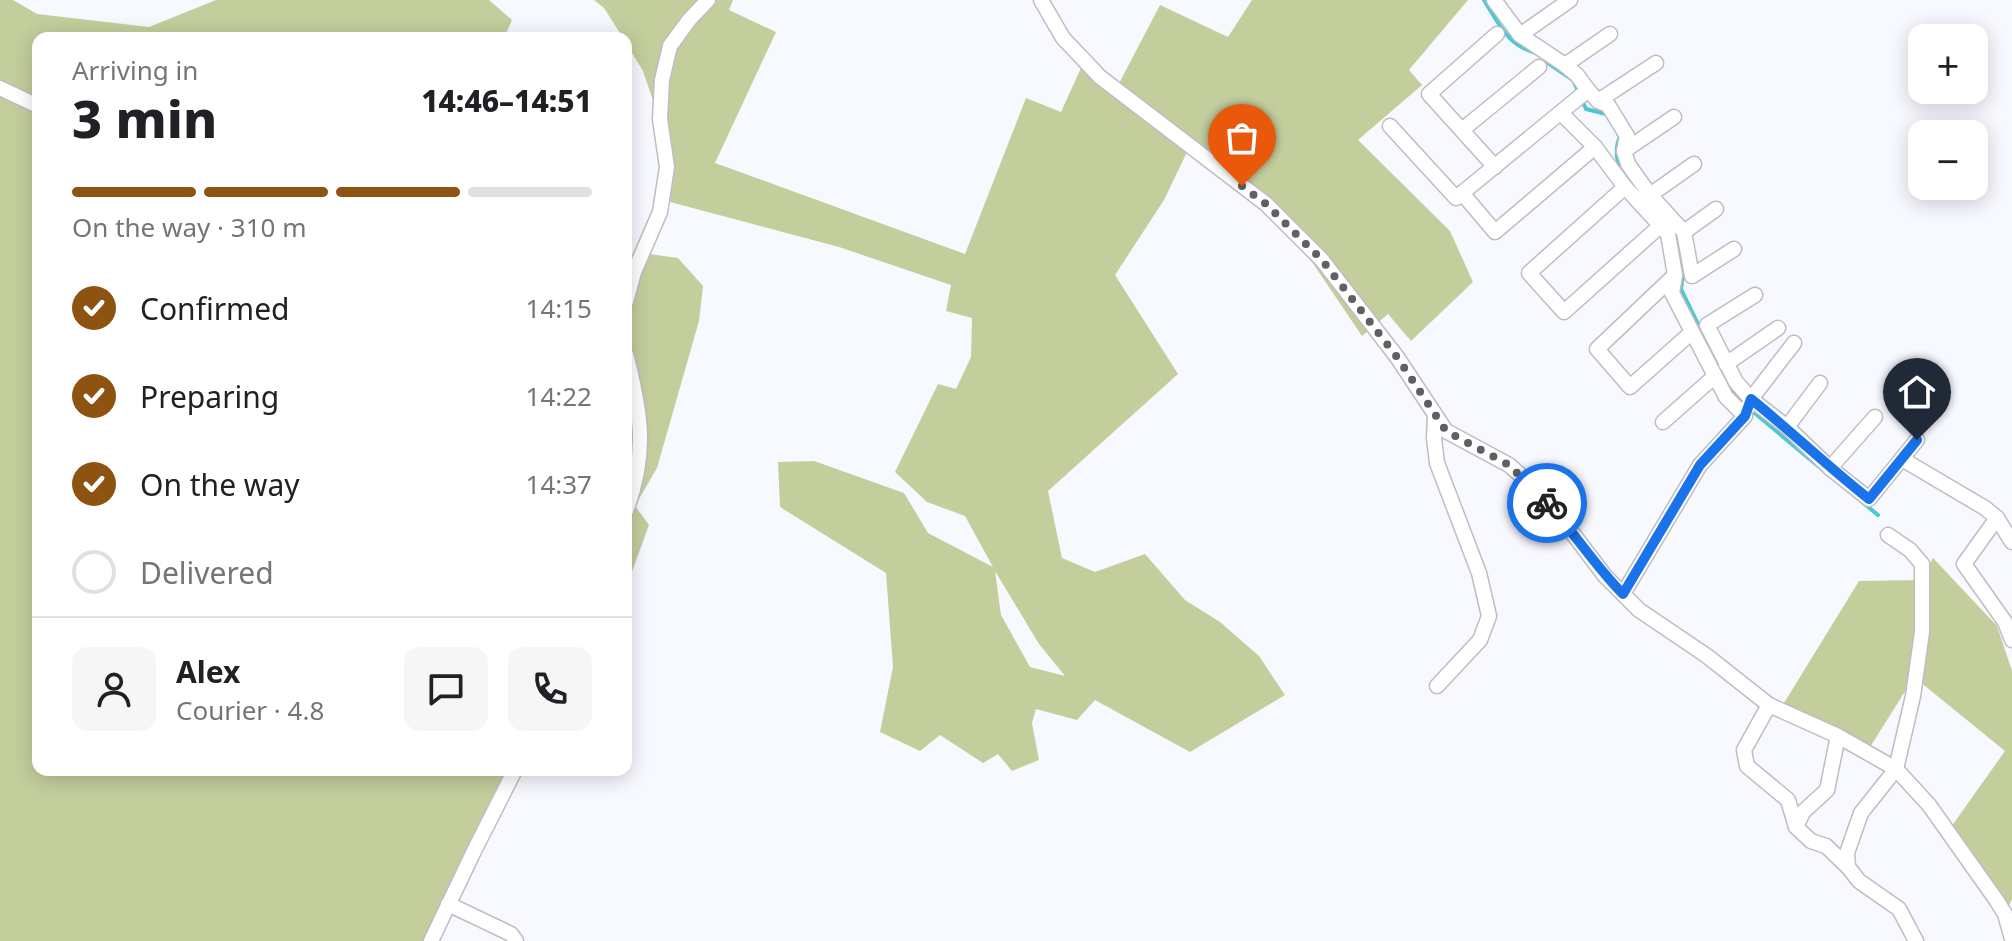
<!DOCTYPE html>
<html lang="en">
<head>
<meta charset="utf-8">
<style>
  body { margin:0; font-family:"Noto Sans",sans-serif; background:#f6f6f6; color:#202124; height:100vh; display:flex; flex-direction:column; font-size:30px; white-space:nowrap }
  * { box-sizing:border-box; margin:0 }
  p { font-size:26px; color:#757577 }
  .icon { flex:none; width:44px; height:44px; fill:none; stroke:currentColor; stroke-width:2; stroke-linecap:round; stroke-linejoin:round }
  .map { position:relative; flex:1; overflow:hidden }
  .panel { position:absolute; left:32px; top:32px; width:600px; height:744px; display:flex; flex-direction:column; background:#fff; border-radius:16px; box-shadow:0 4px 20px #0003 }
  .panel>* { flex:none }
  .fabs { position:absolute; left:1908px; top:24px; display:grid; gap:16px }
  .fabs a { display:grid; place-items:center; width:80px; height:80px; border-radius:16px; background:#fff; box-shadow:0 4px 20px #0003; font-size:40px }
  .pin { position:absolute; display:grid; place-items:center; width:68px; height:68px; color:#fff; margin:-82px -34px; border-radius:50% 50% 50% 0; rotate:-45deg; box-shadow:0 0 8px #0007 }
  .pin .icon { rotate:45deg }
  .courier { position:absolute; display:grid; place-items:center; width:80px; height:80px; margin:-40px; border:6px solid #1a73e8; border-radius:50%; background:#fff; color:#222; box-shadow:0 2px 10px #0007 }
  .overview em { font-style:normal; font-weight:800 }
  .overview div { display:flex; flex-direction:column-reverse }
  .overview { display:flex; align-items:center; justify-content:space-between; height:136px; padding:0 40px }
  h1 { font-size:52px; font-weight:800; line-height:60px }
  .bar { display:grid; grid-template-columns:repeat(4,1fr); gap:12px 8px; align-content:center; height:96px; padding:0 40px }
  .bar i { height:10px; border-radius:6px; background:#e0e0e0 }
  .bar .current { background:#8e5310 }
  .bar p { grid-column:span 4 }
  .line { display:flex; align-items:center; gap:20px; padding:0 40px; border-top:2px solid #e0e0e0 }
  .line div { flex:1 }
  .round { display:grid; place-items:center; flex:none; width:84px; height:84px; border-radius:16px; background:#f6f6f6 }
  ol { padding:0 40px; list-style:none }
  li { display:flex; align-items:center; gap:24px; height:88px }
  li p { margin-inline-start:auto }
  li .icon { padding:8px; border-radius:50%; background:#8e5310; color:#fff; stroke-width:4 }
  li:last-child { color:#757577 }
  li i { width:44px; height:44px; border:4px solid #e0e0e0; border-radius:50% }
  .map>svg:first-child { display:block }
</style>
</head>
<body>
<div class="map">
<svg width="2012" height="941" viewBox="0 0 2012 941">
  <rect width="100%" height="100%" fill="#f8f8ff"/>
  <g fill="#c3ce9c" fill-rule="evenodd">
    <path d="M 0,0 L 13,0 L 37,14 L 149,27 L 216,0 L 489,0 L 512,20 L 504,38 L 38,38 L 38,770 L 509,770 L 425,941 L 0,941 Z"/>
    <path d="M 594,0 L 733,0 L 729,10 L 776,32 L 715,163 L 965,254 L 1026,98 L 1061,112 L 1081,68 L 1114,93 L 1160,5 L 1228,37 L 1252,0 L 1468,0 L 1409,70 L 1422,85 L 1358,140 L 1450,231 L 1473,282 L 1411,341 L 1388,314 L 1362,336 L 1285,222 L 1188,150 L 1164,200 L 1115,275 L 1178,374 L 1048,491 L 1062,558 L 1095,572 L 1145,554 L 1185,600 L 1220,622 L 1259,656 L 1285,695 L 1190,752 L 1095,700 L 1077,720 L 1036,709 L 1032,723 L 1039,760 L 1012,771 L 998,754 L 983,763 L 940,735 L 920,751 L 880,732 L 893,667 L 886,573 L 780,507 L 778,462 L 814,461 L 904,493 L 928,533 L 993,567 L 965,516 L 927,502 L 895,472 L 938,384 L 956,389 L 971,357 L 972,318 L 946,311 L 951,285 L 839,247 L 670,202 L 672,156 L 643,71 L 626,43 L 626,38 L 623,38 L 604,8 ZM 995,571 L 1039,644 L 1065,676 L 1030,667 L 1001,615 Z"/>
    <path d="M 642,253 L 678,258 L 703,286 L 699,321 L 657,468 L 635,506 L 649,525 L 626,588 L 626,283 Z"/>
    <path d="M 1933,558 L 1997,626 L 2012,671 L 2012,899 L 2004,916 L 1944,837 L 2005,751 L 1914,677 L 1865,755 L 1784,703 L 1859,581 L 1921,580 Z"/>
  </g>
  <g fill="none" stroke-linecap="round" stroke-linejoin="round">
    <g stroke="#4cc8d2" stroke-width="4">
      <path d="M 1484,0 C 1499,24 1507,45 1536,53"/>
      <path d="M 1545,55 L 1545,61 L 1573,80 L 1586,109 L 1606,114 L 1608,116"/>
      <path d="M 1618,134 L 1620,136 C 1609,163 1626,175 1642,196"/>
      <path d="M 1675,232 L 1683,274 L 1681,289 L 1730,390 L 1745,404"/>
      <path d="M 1751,410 L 1818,466"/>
      <path d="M 1862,502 L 1878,515"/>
    </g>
    <defs>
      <g id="street">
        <path d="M 1041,0 L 1063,38 L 1100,77 L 1266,204 L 1322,260 L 1397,357 L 1446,431 L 1509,465 L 1524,478 L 1564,522 L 1605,576 L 1639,610 L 1707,656 L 1769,705 L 1838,736 L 1896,769 L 1929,805 L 1997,901 L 2005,914 L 2012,939"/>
        <path d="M 1494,0 L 1520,35 L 1565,65 L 1577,75 L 1588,90 L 1598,101 L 1608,105 L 1627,136 L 1624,151 L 1628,164 L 1650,195 L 1684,232 L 1692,276 L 1734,249"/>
        <path d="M 1520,35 L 1570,0"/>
        <path d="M 1565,65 L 1610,34"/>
        <path d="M 0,88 L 38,106"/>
        <path d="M 1598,101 L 1656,63"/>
        <path d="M 1561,113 L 1595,147 L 1625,187 L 1668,234 L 1675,275 L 1672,293 L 1726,397 L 1745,416 L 1700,465 L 1623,594"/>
        <path d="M 1390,126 L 1456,198 L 1588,90"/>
        <path d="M 1462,130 L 1539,67"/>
        <path d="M 1624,151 L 1674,117"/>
        <path d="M 1495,167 L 1429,94 L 1497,34"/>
        <path d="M 1625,187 L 1529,273 L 1564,312 L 1660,226"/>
        <path d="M 1462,193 L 1495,232 L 1595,147"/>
        <path d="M 1650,195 L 1694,164"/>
        <path d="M 1684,232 L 1716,209"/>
        <path d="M 1675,275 L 1597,349 L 1630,387 L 1692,332"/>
        <path d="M 1755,295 L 1707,325 L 1736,382 L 1751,399 L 1787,427 L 1830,468 L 1869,499 L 1917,440"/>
        <path d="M 626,302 L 634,272 L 660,212 L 667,167 L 660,119 L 662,80 L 670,46 L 689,20 L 708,0"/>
        <path d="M 626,354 C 641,412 648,453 626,511"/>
        <path d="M 1726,364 L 1778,328"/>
        <path d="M 1748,407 L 1751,399 L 1794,343"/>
        <path d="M 1435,416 L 1434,438 L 1437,463 L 1479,573 L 1489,616 L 1480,640 L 1437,686"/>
        <path d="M 1663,422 L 1715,376"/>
        <path d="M 1787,427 L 1820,383"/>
        <path d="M 1902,459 L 1985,508 L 1997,518 L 2012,542"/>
        <path d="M 1830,468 L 1875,417"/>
        <path d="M 1997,518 L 1964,564 L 2005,622 L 2012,640"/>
        <path d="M 1888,535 L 1910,550 L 1922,564 L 1922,632 L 1913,696 L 1896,769 L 1861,813 L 1847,853 L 1848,867 L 1859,881 L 1899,909 L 1916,941"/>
        <path d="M 1769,705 L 1744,750 L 1747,766 L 1788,800 L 1796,827"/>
        <path d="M 1838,736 L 1827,790 L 1803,812 L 1796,827 L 1811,841 L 1826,846 L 1848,867"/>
        <path d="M 448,904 L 511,934 L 516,941"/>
        <path d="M 431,941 L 474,851 L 515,770"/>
      </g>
    </defs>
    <use href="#street" stroke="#bdbdc4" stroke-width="17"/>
    <use href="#street" stroke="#fff" stroke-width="14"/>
  </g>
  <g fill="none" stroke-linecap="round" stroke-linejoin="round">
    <path stroke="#606064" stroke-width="8" stroke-dasharray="0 14.4" d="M 1242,186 L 1266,204 L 1322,260 L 1397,357 L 1446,431 L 1509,465 L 1547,503"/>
    <path stroke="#1a73e8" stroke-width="10" d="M 1547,503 C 1574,532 1595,566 1623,594 L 1700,465 L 1745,416 L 1751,399 C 1791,431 1828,467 1869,499 L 1917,440"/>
  </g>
</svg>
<div class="fabs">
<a>+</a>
<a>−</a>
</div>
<div class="pin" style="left:1242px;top:186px;background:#ea580c"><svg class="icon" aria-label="bag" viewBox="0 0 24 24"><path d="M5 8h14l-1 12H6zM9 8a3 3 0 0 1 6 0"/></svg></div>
<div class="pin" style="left:1917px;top:440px;background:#1f2937"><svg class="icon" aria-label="home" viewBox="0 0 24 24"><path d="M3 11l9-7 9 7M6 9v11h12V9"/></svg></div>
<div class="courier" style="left:1547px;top:503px"><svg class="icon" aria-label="bike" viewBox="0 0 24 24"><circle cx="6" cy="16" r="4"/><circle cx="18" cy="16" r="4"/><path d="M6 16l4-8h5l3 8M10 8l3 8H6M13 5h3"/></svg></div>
<section class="panel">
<div class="overview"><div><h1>3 min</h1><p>Arriving in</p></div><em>14:46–14:51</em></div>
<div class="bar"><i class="current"></i><i class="current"></i><i class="current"></i><i></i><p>On the way · 310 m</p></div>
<ol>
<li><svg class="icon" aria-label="check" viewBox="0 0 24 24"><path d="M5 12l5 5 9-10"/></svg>Confirmed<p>14:15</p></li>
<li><svg class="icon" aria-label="check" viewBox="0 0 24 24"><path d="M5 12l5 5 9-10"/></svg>Preparing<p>14:22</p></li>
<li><svg class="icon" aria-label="check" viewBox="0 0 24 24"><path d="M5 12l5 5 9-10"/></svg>On the way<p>14:37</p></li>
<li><i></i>Delivered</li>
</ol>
<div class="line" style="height:144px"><a class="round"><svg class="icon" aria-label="person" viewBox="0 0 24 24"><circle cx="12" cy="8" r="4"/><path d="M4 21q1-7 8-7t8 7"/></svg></a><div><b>Alex</b><p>Courier · 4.8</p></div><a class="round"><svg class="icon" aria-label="chat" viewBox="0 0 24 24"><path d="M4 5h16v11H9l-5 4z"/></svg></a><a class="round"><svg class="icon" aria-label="phone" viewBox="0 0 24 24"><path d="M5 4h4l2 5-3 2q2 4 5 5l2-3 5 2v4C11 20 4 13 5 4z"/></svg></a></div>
</section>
</div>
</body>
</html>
